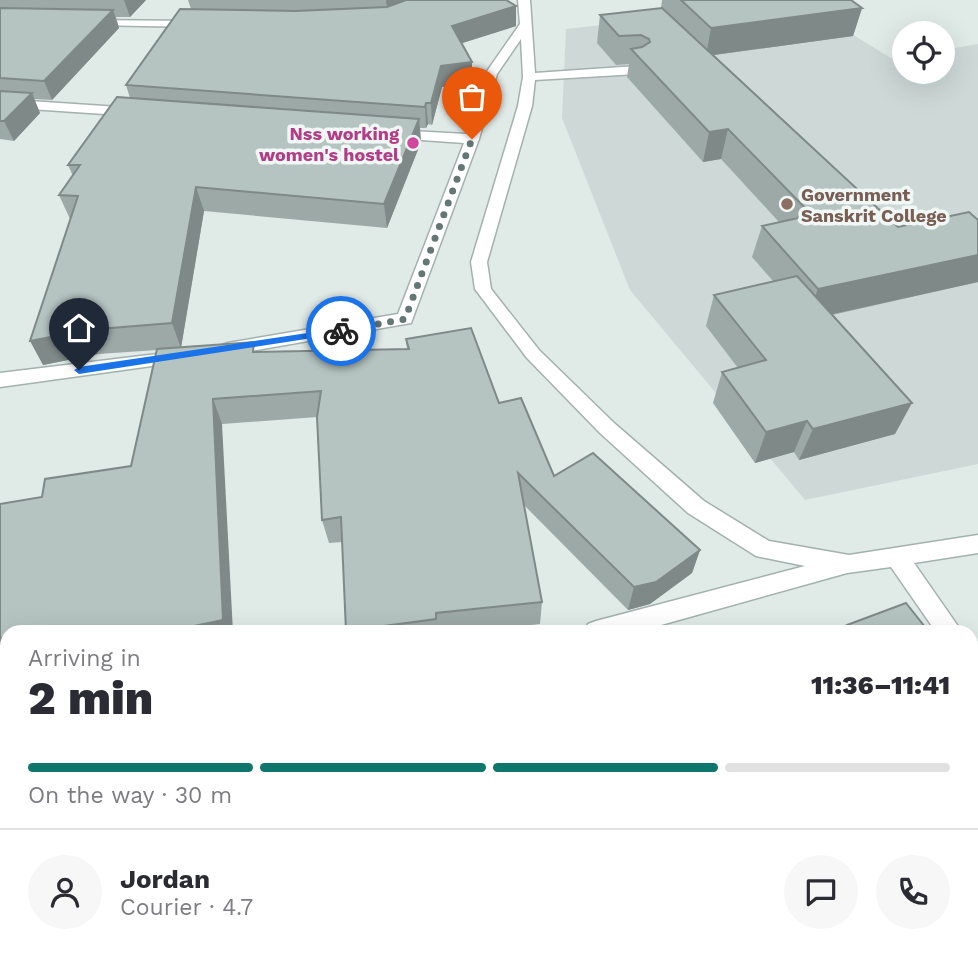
<!DOCTYPE html>
<html lang="en">
<head>
<meta charset="utf-8">
<style>
  body { margin:0; font-family:"Work Sans",sans-serif; background:#f7f7f7; color:#2b2b33; height:100vh; display:flex; flex-direction:column; font-size:26px; white-space:nowrap }
  * { box-sizing:border-box; margin:0 }
  p { font-size:23px; color:#7c7c81 }
  .icon { flex:none; width:38px; height:38px; fill:none; stroke:currentColor; stroke-width:2; stroke-linecap:round; stroke-linejoin:round }
  .map { position:relative; flex:1; overflow:hidden }
  .panel { position:absolute; left:0px; top:625px; width:978px; height:345px; display:flex; flex-direction:column; background:#fff; border-radius:21px 21px 0 0; box-shadow:0 7px 28px #0002 }
  .panel>* { flex:none }
  .fabs { position:absolute; left:892px; top:21px; display:grid; gap:14px }
  .fabs a { display:grid; place-items:center; width:63px; height:63px; border-radius:50%; background:#fff; box-shadow:0 7px 28px #0002; font-size:35px }
  .pin { position:absolute; display:grid; place-items:center; width:60px; height:60px; color:#fff; margin:-72px -30px; border-radius:50% 50% 50% 0; rotate:-45deg; box-shadow:0 0 7px #0007 }
  .pin .icon { rotate:45deg }
  .courier { position:absolute; display:grid; place-items:center; width:70px; height:70px; margin:-35px; border:5px solid #1a73e8; border-radius:50%; background:#fff; color:#222; box-shadow:0 2px 9px #0007 }
  .overview em { font-style:normal; font-weight:800 }
  .overview div { display:flex; flex-direction:column-reverse }
  .overview { display:flex; align-items:center; justify-content:space-between; height:119px; padding:0 28px }
  h1 { font-size:46px; font-weight:800; line-height:52px }
  .bar { display:grid; grid-template-columns:repeat(4,1fr); gap:10px 7px; align-content:center; height:84px; padding:0 28px }
  .bar i { height:9px; border-radius:5px; background:#e1e1e2 }
  .bar .selected { background:#0f766e }
  .bar p { grid-column:span 4 }
  .line { display:flex; align-items:center; gap:18px; padding:0 28px; border-top:2px solid #e1e1e2 }
  .line div { flex:1 }
  .round { display:grid; place-items:center; flex:none; width:74px; height:74px; border-radius:37px; background:#f7f7f7 }
  .map>svg:first-child { display:block }
</style>
</head>
<body>
<div class="map">
<svg width="978" height="969" viewBox="0 0 978 969">
  <rect width="100%" height="100%" fill="#e0eae7"/>
  <g fill="#ced9d7">
    <path d="M 801,3 L 891,58 L 905,56 L 905,72 L 943,72 L 943,50 L 978,44 L 978,464 L 805,500 L 630,290 L 562,118 L 566,29 Z"/>
    <path d="M 7,844 L 7,962 L 525,962 L 527,969 L 0,969 L 0,847 Z"/>
  </g>
  <g fill="none" stroke-linecap="round" stroke-linejoin="round">
    <defs>
      <g id="minor">
        <path d="M 518,0 L 530,0 L 535,73 L 637,66 L 643,70 L 637,74 L 535,80 L 532,106 L 487,262 L 491,289 L 539,350 L 614,423 L 704,501 L 769,541 L 849,555 L 978,535 L 978,553 L 914,563 L 962,632 L 936,632 L 891,567 L 847,573 L 636,632 L 584,632 L 588,624 L 596,621 L 805,566 L 756,556 L 688,513 L 600,433 L 527,358 L 475,289 L 471,262 L 518,106 L 523,77 L 521,39 L 497,74 L 479,139 L 411,323 L 228,355 L 222,353 L 219,349 L 222,345 L 228,343 L 398,314 L 464,143 L 393,138 L 386,134 L 393,130 L 466,134 L 485,74 L 520,24 Z"/>
        <path d="M 86,20 L 197,21 L 203,24 L 197,27 L 90,25 L 86,24 Z"/>
        <path d="M 0,99 L 134,108 L 141,112 L 134,116 L 0,107 Z"/>
        <path d="M 182,351 L 188,353 L 191,357 L 188,361 L 0,387 L 0,373 Z"/>
        <path d="M 971,650 L 978,652 L 978,681 L 971,679 Z"/>
        <path d="M 7,777 L 7,805 L 0,807 L 0,779 Z"/>
      </g>
    </defs>
    <use href="#minor" stroke="#a3b1af" stroke-width="3"/>
    <use href="#minor" fill="#fff" fill-rule="evenodd"/>
  </g>
  <g fill="#9ca9a6">
    <path d="M 0,0 L 146,0 L 130,17 L 116,17 L 119,28 L 52,100 L 34,99 L 40,113 L 14,141 L 0,139 Z"/>
    <path d="M 188,0 L 506,0 L 516,6 L 516,26 L 462,43 L 472,62 L 472,83 L 442,87 L 432,125 L 428,124 L 426,128 L 420,128 L 421,142 L 387,228 L 204,211 L 181,347 L 256,352 L 407,349 L 406,339 L 499,403 L 554,476 L 700,550 L 692,573 L 650,604 L 628,610 L 524,505 L 542,602 L 540,624 L 470,632 L 346,632 L 342,542 L 329,543 L 322,520 L 317,417 L 222,424 L 7,632 L 7,683 L 0,676 L 1,663 L 0,663 L 0,504 L 42,497 L 131,466 L 157,350 L 98,354 L 43,365 L 70,219 L 59,195 L 73,176 L 68,165 L 130,98 L 126,85 L 191,9 Z"/>
    <path d="M 662,0 L 851,0 L 862,8 L 853,36 L 714,55 L 898,227 L 978,220 L 978,282 L 832,315 L 895,434 L 799,460 L 794,452 L 755,463 L 713,403 L 722,372 L 738,368 L 706,326 L 714,295 L 773,281 L 752,257 L 762,226 L 779,222 L 721,159 L 703,162 L 627,77 L 629,64 L 616,65 L 597,43 L 600,15 L 661,8 Z"/>
    <path d="M 847,625 L 929,632 L 842,632 Z"/>
    <path d="M 971,686 L 978,695 L 978,867 L 971,857 Z"/>
  </g>
  <g fill="#7f8987">
    <path d="M 124,0 L 146,0 L 130,17 Z"/>
    <path d="M 386,0 L 435,0 L 388,15 Z"/>
    <path d="M 516,6 L 516,26 L 453,46 L 452,26 Z"/>
    <path d="M 862,8 L 853,36 L 706,56 L 711,28 Z"/>
    <path d="M 113,10 L 119,28 L 52,100 L 44,81 Z"/>
    <path d="M 472,62 L 472,83 L 442,87 L 432,125 L 431,103 L 441,66 Z"/>
    <path d="M 32,93 L 40,113 L 14,141 L 4,121 Z"/>
    <path d="M 426,103 L 428,124 L 426,128 L 425,107 Z"/>
    <path d="M 419,119 L 421,142 L 387,228 L 384,204 Z"/>
    <path d="M 728,129 L 721,159 L 703,162 L 709,132 Z"/>
    <path d="M 196,187 L 204,211 L 181,348 L 172,323 Z"/>
    <path d="M 978,255 L 978,282 L 806,320 L 818,289 Z"/>
    <path d="M 86,330 L 98,354 L 43,365 L 30,341 Z"/>
    <path d="M 213,399 L 222,424 L 233,632 L 165,632 Z"/>
    <path d="M 912,403 L 895,434 L 799,460 L 813,429 Z"/>
    <path d="M 807,421 L 794,452 L 755,463 L 766,432 Z"/>
    <path d="M 700,550 L 692,573 L 650,604 L 628,610 L 634,587 Z"/>
    <path d="M 6,637 L 7,662 L 0,663 L 0,638 Z"/>
    <path d="M 7,674 L 7,683 L 0,676 L 0,675 Z"/>
    <path d="M 978,838 L 978,844 L 971,848 L 971,841 Z"/>
    <path d="M 134,962 L 164,962 L 164,968 L 160,969 L 111,969 Z"/>
  </g>
  <g fill="#b5c4c1" stroke="#7f8987" stroke-width="2">
    <path d="M 406,0 L 506,0 L 516,6 L 452,26 L 472,62 L 441,66 L 431,103 L 426,103 L 425,107 L 126,85 L 180,9 L 296,11 L 387,7 Z"/>
    <path d="M 681,0 L 851,0 L 862,8 L 711,28 Z"/>
    <path d="M 0,8 L 113,10 L 44,81 L 0,78 Z"/>
    <path d="M 662,8 L 898,227 L 969,212 L 978,220 L 978,255 L 818,289 L 762,226 L 812,215 L 728,129 L 709,132 L 631,49 L 642,47 L 650,42 L 649,39 L 641,35 L 619,36 L 600,15 Z"/>
    <path d="M 0,91 L 32,93 L 4,121 L 0,121 Z"/>
    <path d="M 117,97 L 419,119 L 384,204 L 196,187 L 172,323 L 86,330 L 30,341 L 78,196 L 59,195 L 80,165 L 68,165 Z"/>
    <path d="M 797,276 L 912,403 L 813,429 L 807,421 L 766,432 L 722,372 L 766,360 L 714,295 Z"/>
    <path d="M 471,328 L 499,403 L 521,398 L 554,476 L 593,453 L 700,550 L 656,582 L 634,587 L 518,473 L 542,602 L 436,613 L 436,619 L 346,631 L 341,517 L 322,520 L 317,417 L 321,391 L 213,399 L 223,620 L 165,632 L 7,632 L 7,674 L 0,675 L 6,637 L 0,638 L 0,504 L 42,497 L 45,479 L 131,466 L 157,349 L 254,342 L 253,352 L 409,349 L 406,339 Z"/>
    <path d="M 906,603 L 929,632 L 852,632 L 847,625 Z"/>
    <path d="M 971,686 L 978,695 L 978,838 L 971,841 Z"/>
    <path d="M 28,962 L 134,962 L 111,969 L 28,969 Z"/>
    <path d="M 240,962 L 413,962 L 414,969 L 221,969 Z"/>
  </g>
  <path fill="#1a73e8" d="M 341,328 L 345,333 L 79,374 L 74,370 L 79,367 Z"/>
  <g fill="none" stroke-linecap="round" stroke-linejoin="round">
    <path stroke="#647775" stroke-width="7" stroke-dasharray="0 12.6" d="M 341,331 L 405,319 L 472,139"/>
  </g>
  <circle fill="#d1479c" stroke="#f0f7f5" stroke-width="2.5" cx="413" cy="143" r="7"/>
  <circle fill="#8d6e63" stroke="#f0f7f5" stroke-width="2.5" cx="787" cy="204" r="7"/>
  <g text-anchor="middle" dominant-baseline="central" stroke-width="7" stroke-linejoin="round" paint-order="stroke">
    <g font-size="18" font-weight="bold" fill="#b23c85" stroke="#f0f7f5" text-anchor="end">
      <text x="399" y="133">Nss working<tspan x="399" dy="21">women's hostel</tspan></text>
    </g>
    <g font-size="18" font-weight="bold" fill="#785e54" stroke="#f0f7f5" text-anchor="start">
      <text x="801" y="194">Government<tspan x="801" dy="21">Sanskrit College</tspan></text>
    </g>
  </g>
</svg>
<div class="fabs">
<a><svg class="icon" aria-label="locate" viewBox="0 0 24 24"><circle cx="12" cy="12" r="6"/><path d="M12 2v4M12 18v4M2 12h4M18 12h4"/></svg></a>
</div>
<div class="pin" style="left:472px;top:139px;background:#ea580c"><svg class="icon" aria-label="bag" viewBox="0 0 24 24"><path d="M5 8h14l-1 12H6zM9 8a3 3 0 0 1 6 0"/></svg></div>
<div class="pin" style="left:79px;top:370px;background:#1f2937"><svg class="icon" aria-label="home" viewBox="0 0 24 24"><path d="M3 11l9-7 9 7M6 9v11h12V9"/></svg></div>
<div class="courier" style="left:341px;top:331px"><svg class="icon" aria-label="bike" viewBox="0 0 24 24"><circle cx="6" cy="16" r="4"/><circle cx="18" cy="16" r="4"/><path d="M6 16l4-8h5l3 8M10 8l3 8H6M13 5h3"/></svg></div>
<section class="panel">
<div class="overview"><div><h1>2 min</h1><p>Arriving in</p></div><em>11:36–11:41</em></div>
<div class="bar"><i class="selected"></i><i class="selected"></i><i class="selected"></i><i></i><p>On the way · 30 m</p></div>
<div class="line" style="height:126px"><a class="round"><svg class="icon" aria-label="person" viewBox="0 0 24 24"><circle cx="12" cy="8" r="4"/><path d="M4 21q1-7 8-7t8 7"/></svg></a><div><b>Jordan</b><p>Courier · 4.7</p></div><a class="round"><svg class="icon" aria-label="chat" viewBox="0 0 24 24"><path d="M4 5h16v11H9l-5 4z"/></svg></a><a class="round"><svg class="icon" aria-label="phone" viewBox="0 0 24 24"><path d="M5 4h4l2 5-3 2q2 4 5 5l2-3 5 2v4C11 20 4 13 5 4z"/></svg></a></div>
</section>
</div>
</body>
</html>
